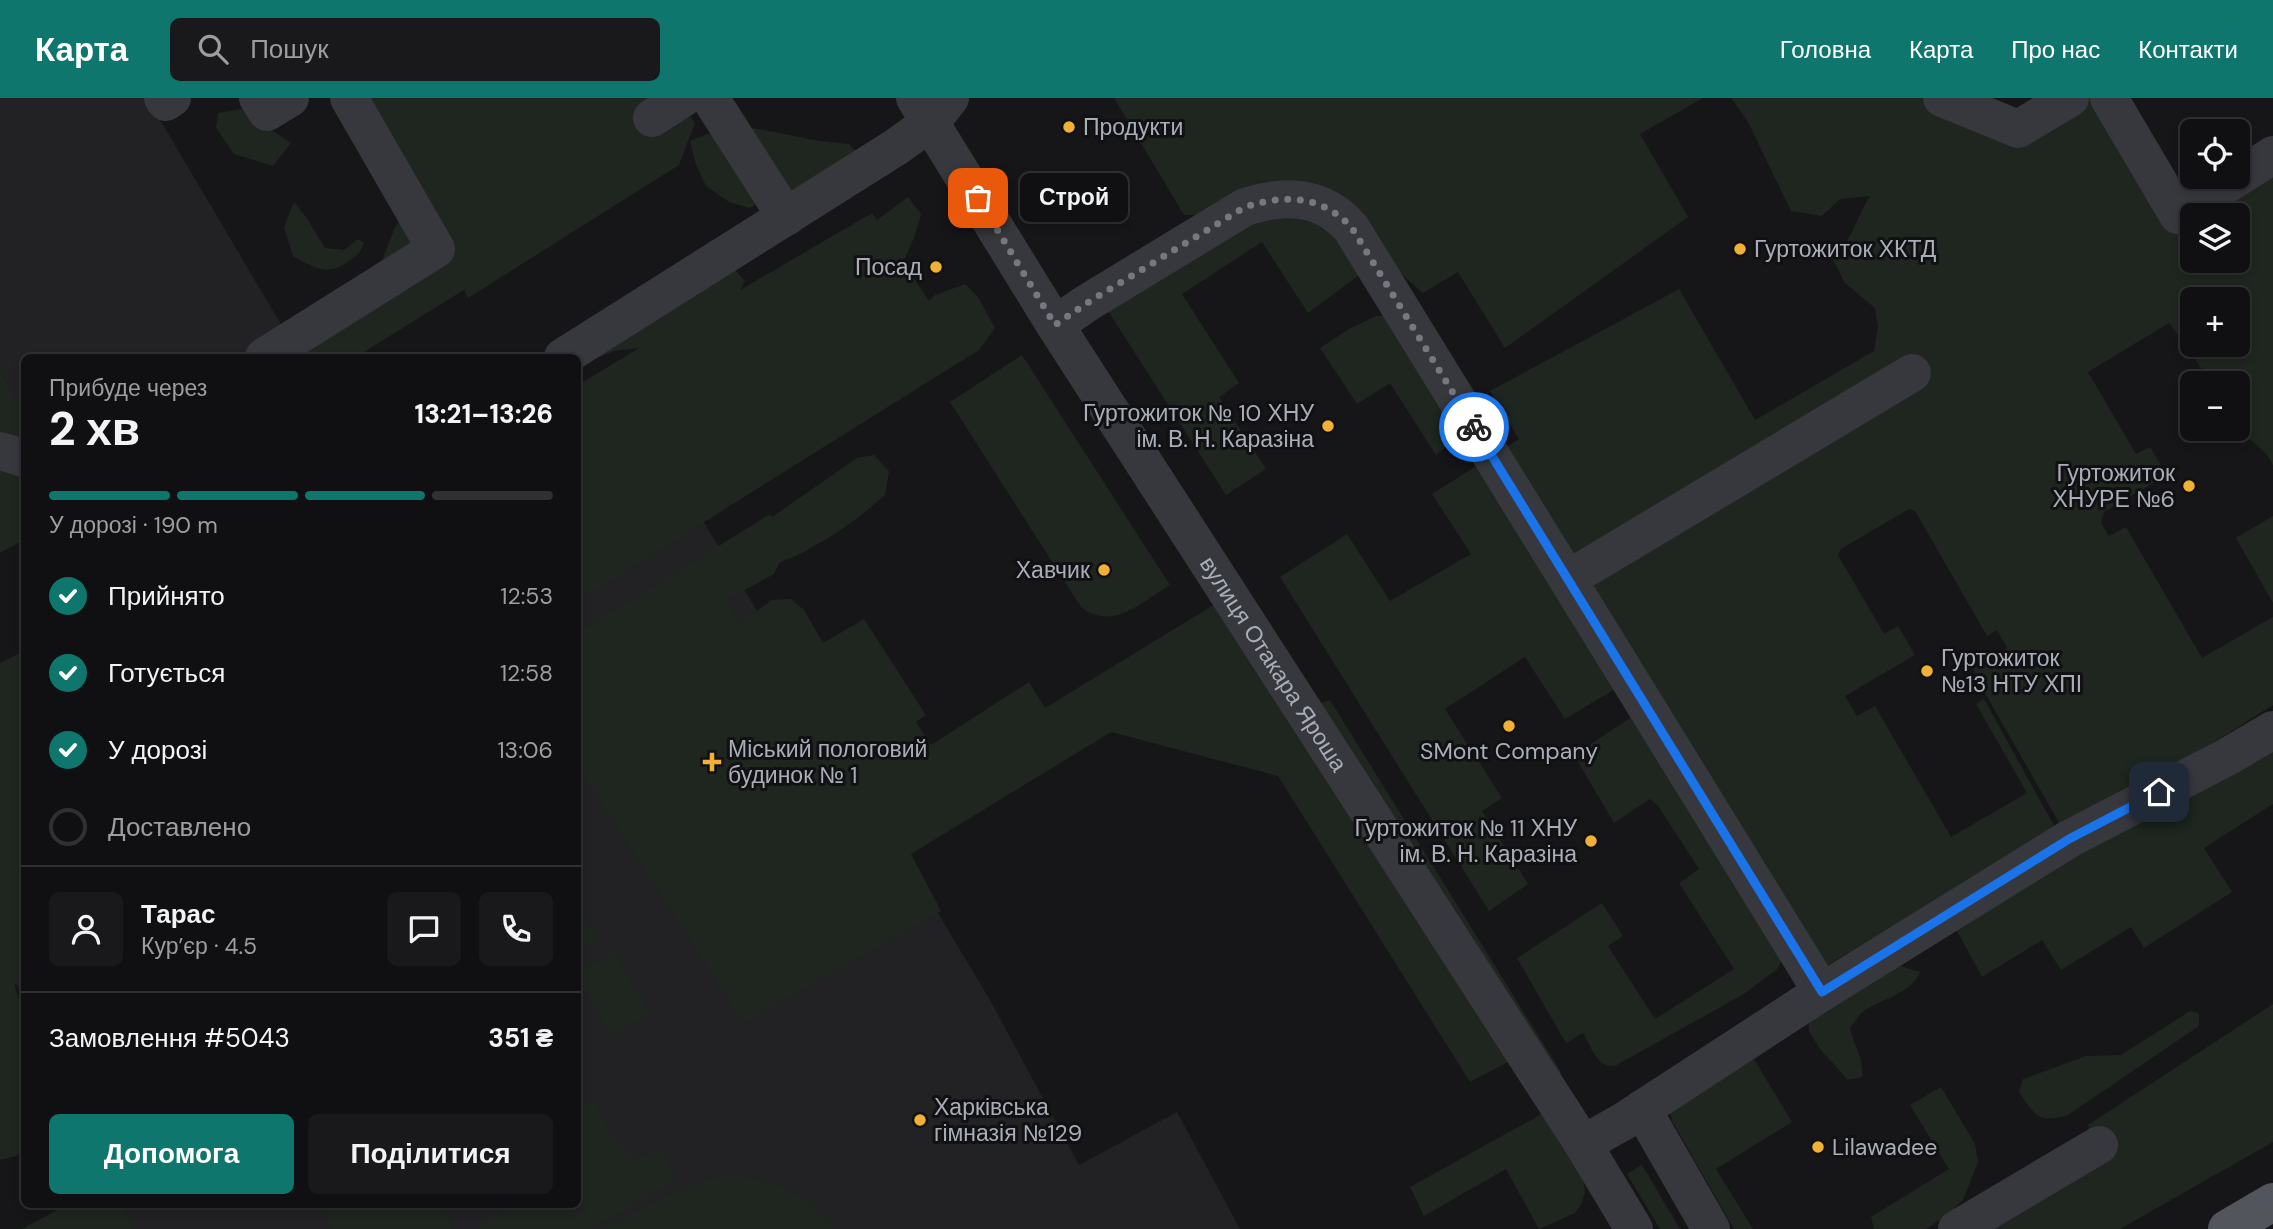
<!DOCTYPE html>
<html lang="uk">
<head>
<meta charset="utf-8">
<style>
  body { margin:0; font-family:"DM Sans",sans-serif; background:#19191b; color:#f1f3f6; height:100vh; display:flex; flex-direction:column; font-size:26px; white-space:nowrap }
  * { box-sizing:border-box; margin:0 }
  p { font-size:23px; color:#9c9d9f }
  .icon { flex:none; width:38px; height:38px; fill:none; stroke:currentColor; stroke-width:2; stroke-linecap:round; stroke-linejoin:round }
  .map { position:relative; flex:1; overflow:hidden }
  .drawer { position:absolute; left:21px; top:256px; width:560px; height:854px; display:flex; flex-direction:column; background:#101012; border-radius:10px; box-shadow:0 4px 10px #0003,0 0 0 2px #303032 }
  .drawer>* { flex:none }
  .controls { position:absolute; left:2180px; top:21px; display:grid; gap:14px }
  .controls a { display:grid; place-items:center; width:70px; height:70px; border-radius:10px; background:#101012; box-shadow:0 4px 10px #0003,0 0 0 2px #303032; font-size:35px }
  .pin { position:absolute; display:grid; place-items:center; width:60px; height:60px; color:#fff; margin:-30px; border-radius:14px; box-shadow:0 4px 10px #0006 }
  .courier { position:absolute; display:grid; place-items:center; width:70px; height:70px; margin:-35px; border:5px solid #1a73e8; border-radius:50%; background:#fff; color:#222; box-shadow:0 2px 9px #0007 }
  .bubble { position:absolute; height:49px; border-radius:10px; background:#101012; box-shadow:0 4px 10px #0003,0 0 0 2px #303032; font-size:23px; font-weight:800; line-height:49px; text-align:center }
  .head em { font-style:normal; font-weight:800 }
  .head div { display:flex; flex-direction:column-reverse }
  .head { display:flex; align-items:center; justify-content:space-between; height:119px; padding:0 28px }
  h1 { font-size:46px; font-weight:800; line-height:52px }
  .bar { display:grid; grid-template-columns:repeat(4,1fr); gap:10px 7px; align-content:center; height:84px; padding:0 28px }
  .bar i { height:9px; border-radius:5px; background:#303032 }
  .bar .selected { background:#0f766e }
  .bar p { grid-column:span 4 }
  .line { display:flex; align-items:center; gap:18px; padding:0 28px; border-top:2px solid #303032 }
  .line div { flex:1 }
  .round { display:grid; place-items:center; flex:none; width:74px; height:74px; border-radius:10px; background:#19191b }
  ol { padding:0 28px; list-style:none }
  li { display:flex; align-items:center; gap:21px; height:77px }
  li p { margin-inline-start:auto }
  li .icon { padding:7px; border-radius:50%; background:#0f766e; color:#fff; stroke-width:4 }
  li:last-child { color:#9c9d9f }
  li i { width:38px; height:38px; border:4px solid #303032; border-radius:50% }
  .primary-button { display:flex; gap:14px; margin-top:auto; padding:14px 28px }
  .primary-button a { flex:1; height:80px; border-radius:10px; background:#0f766e; color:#fff; font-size:28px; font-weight:800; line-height:80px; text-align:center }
  .primary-button a+a { background:#19191b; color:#f1f3f6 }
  header { display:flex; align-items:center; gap:42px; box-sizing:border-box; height:98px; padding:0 35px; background:#0f766e; color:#fff }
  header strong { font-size:33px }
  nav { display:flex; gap:38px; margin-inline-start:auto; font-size:24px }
  .search { width:490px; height:63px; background:#19191b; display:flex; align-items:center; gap:18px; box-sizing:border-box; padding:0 24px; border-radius:10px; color:#9c9d9f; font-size:26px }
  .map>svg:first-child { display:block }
</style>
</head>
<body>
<header>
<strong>Карта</strong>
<div class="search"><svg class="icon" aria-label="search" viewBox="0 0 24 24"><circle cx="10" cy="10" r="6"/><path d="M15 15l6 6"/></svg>Пошук</div>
<nav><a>Головна</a><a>Карта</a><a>Про нас</a><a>Контакти</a></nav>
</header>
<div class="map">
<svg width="2273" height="1131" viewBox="0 0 2273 1131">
  <rect width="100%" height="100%" fill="#161618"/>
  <g fill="#222225">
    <path d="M 0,0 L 147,0 L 285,233 L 242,259 L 24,259 L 24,312 L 0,274 Z"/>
    <path d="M 672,371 L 990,902 L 1079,1067 L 1177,1014 L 1240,1131 L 134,1131 L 122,1106 L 578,1106 L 578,426 Z"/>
    <path d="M 24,762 L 24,902 L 0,851 L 0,781 Z"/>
  </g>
  <g fill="#1e261f" fill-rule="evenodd">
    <path d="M 364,0 L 680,0 L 695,25 L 679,67 L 468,200 L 464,192 L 356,259 L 268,259 L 254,252 L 265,235 L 285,233 L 368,199 L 395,129 L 418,103 Z"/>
    <path d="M 1114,0 L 1703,0 L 1640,36 L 1688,119 L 1505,250 L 1458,174 L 1423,195 L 1367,146 L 1352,118 L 1184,117 Z"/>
    <path d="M 1731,0 L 1937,0 L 1968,29 L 2042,0 L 2109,0 L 2178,116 L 2273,57 L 2273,368 C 2267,350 2249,345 2240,330 C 2234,320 2238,297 2238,285 L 2210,285 L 2189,251 L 2169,225 L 2088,274 L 2136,356 L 2150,349 L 2167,377 L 2104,414 L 2101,425 L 2109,438 L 2126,429 L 2202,560 L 2273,519 L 2273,607 L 2216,643 L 2062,730 L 1986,597 L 1973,570 L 2007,550 L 1997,532 L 1987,538 L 1915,413 L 1909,411 L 1841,451 L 1838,457 L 1884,536 L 1898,528 L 1915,557 L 1845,598 L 1857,618 L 1875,608 L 1951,739 L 2027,695 L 1976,606 L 1984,601 L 2057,733 L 1826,868 L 1795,839 L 1777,871 L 1744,896 L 1615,968 C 1597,970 1591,949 1583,935 L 1566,945 L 1517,860 L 1602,805 L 1623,838 L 1608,848 L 1655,921 L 1734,871 L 1679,785 L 1699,771 L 1658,708 L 1650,701 L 1614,725 L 1574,657 L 1647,609 L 1630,582 L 1565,621 L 1525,559 L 1445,611 L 1502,700 L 1482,713 L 1528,786 L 1489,813 L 1280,479 L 1347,436 L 1390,503 L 1471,456 L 1432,396 L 1519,341 L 1490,293 L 1679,191 L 1755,322 L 1874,253 L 1878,228 L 1875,210 L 1845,185 L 1832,160 C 1851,146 1857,118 1870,98 L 1840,101 L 1822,118 L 1791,113 L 1747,22 ZM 2193,117 L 2238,117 L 2238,163 L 2193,163 ZM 2193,201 L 2238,201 L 2238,247 L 2193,247 Z"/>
    <path d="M 247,10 L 273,33 L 291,45 L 273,68 L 234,56 L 216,30 L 218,15 Z"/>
    <path d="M 754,30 L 820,43 L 849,46 L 855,53 L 796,90 L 749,110 L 729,104 L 706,88 L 696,67 L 690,43 L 707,36 Z"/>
    <path d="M 908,99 L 921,116 L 914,140 L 903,164 L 929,203 L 935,197 L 965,186 L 978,199 L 995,230 L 979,252 L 578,503 L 578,287 L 639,250 L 614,253 L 578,268 L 728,164 L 745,183 L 740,192 L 872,115 L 877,122 Z"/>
    <path d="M 294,104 L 306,119 L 325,150 L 344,152 L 358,141 L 364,145 C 360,156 356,159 346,165 C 325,179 312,168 293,158 L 284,129 Z"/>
    <path d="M 1262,110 L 1331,127 L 1361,170 L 1358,178 L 1308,215 L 1262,144 L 1182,196 L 1239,285 L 1219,299 L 1266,371 L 1226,397 L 1106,210 Z"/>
    <path d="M 1376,218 L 1387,218 L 1460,336 L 1436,357 L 1390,285 L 1357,306 L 1320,250 L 1349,231 Z"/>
    <path d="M 1022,257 L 1170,487 C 1141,504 1113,534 1081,509 L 950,304 Z"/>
    <path d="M 0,274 L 24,312 L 24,349 L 0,340 Z"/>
    <path d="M 874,357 L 889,373 L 885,397 C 854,425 819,449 779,465 L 774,476 L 726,502 L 739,526 L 772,502 L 791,501 L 804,512 L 823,545 L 864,521 L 926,617 L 916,624 L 931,647 L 1029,584 L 1045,610 L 1220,503 L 1512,962 L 1470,984 L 1278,678 L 1111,634 L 911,756 L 941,813 L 743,925 L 578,668 L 578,535 L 770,416 L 772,419 L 857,360 Z"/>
    <path d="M 0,365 L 24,375 L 24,451 L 20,444 L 0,455 Z"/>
    <path d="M 2273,418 L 2273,505 L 2236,440 Z"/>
    <path d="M 24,553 L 24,754 L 21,850 L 15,889 L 24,916 L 24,1051 L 16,1058 L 0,1062 L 0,565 Z"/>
    <path d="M 1330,602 L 1561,974 L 1558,980 L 1320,605 Z"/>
    <path d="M 2273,648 L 2273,706 L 2204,750 L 2232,794 L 2144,850 L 2131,829 L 2061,872 L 2042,842 L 1982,879 L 1950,820 Z"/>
    <path d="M 581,814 L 598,841 L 578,854 L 578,817 Z"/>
    <path d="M 612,854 L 650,915 L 612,939 L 578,881 L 578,875 Z"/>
    <path d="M 1897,867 L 1920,874 C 1912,895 1883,901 1865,912 C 1859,916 1855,924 1850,930 C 1854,948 1864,960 1862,979 L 1848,982 L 1820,951 L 1809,933 L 1808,917 Z"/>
    <path d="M 2273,906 L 2273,1044 L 2120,1131 L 1971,1131 L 2100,1056 L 2088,1027 Z"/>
    <path d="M 2190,913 L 2199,915 L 2199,928 L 2068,1017 C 2039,1026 2035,1018 2019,994 L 2023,981 L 2086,958 L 2121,957 Z"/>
    <path d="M 1754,961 L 1792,1024 L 1716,1071 L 1753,1131 L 1734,1131 L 1672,1023 L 1670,1011 Z"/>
    <path d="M 1941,989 L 1975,1046 L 1978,1064 L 1963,1102 L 1946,1118 L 1926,1131 L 1874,1131 L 1871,1119 L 1949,1071 L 1910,1007 Z"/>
    <path d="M 578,1003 L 596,1005 L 617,1046 L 633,1062 L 660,1051 L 677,1082 L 590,1131 L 478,1131 L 513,1109 L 514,1106 L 578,1106 Z"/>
    <path d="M 1545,1014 L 1583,1080 L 1585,1093 L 1582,1105 L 1575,1115 L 1539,1131 L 1506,1071 L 1424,1118 L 1410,1089 Z"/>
    <path d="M 1642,1067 L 1680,1131 L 1660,1131 L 1627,1076 Z"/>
    <path d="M 727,1078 C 769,1080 810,1094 834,1131 L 605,1131 C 645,1110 682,1086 727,1078 Z"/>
    <path d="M 68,1106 L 122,1106 L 134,1131 L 22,1131 Z"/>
    <path d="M 318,1106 L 438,1106 L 453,1131 L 333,1131 Z"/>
  </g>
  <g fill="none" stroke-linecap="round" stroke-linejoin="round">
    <g stroke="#37383d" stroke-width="38">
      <path d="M 163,0 L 166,4 L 172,0"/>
      <path d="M 258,0 L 267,14 L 290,0"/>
      <path d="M 710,0 L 786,119"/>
      <path id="s1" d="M 915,0 L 1055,227 L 1583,1046 L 1634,1131"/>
      <path d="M 1942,0 L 2018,31 L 2070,0"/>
      <path d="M 2109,0 L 2178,117 L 2273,57"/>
      <path d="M 652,20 L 683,0"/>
      <path d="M 1055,227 L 1087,205 L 1245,109 C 1285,96 1322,97 1351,130 L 1822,894"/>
      <path d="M 264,259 L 436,151 L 349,0"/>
      <path d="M 563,259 L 896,49 L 931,24 L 950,0"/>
      <path d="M 0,353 L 24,360"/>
      <path d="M 1568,481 L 1912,275"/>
      <path d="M 1642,1011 L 1711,1131"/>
      <path d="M 1583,1046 L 1624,1023 L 1822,894 L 2069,741 L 2227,659 L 2273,632"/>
      <path d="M 1957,1131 L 2099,1047"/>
    </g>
    <path stroke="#53555c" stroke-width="38" d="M 2227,1131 L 2273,1104"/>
  </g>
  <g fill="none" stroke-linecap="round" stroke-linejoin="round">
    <path stroke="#757880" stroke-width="7" stroke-dasharray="0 12.6" d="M 978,100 L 1055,227 L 1087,205 L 1245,109 C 1285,96 1322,97 1352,130 L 1474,329"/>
    <path stroke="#1a73e8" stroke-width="9" d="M 1474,329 L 1822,894 L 2069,741 L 2159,694"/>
  </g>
  <g fill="#f2b134" stroke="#111113" stroke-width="2.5">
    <circle cx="1069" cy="29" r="7"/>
    <circle cx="1740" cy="151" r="7"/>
    <circle cx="936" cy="169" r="7"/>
    <circle cx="1328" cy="328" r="7"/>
    <circle cx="2189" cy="388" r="7"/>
    <circle cx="1104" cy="472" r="7"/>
    <circle cx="1927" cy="573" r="7"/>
    <circle cx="1509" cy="628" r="7"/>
    <path d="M708.5 653.5h7v7h7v7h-7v7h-7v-7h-7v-7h7z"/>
    <circle cx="1591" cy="743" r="7"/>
    <circle cx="920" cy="1022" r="7"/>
    <circle cx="1818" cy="1049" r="7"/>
  </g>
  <g text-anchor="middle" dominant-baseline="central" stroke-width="6" stroke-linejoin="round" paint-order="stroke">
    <g font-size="23" fill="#a8adb8" stroke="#111113" text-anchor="start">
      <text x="1083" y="29">Продукти</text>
      <text x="1754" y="151">Гуртожиток ХКТД</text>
      <text x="922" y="169" text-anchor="end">Посад</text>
      <text x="1314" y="315" text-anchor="end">Гуртожиток № 10 ХНУ<tspan x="1314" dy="26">ім. В. Н. Каразіна</tspan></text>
      <text x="2175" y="375" text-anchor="end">Гуртожиток<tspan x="2175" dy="26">ХНУРЕ №6</tspan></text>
      <text x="1090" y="472" text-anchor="end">Хавчик</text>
      <text x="1941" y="560">Гуртожиток<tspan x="1941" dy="26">№13 НТУ ХПІ</tspan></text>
      <text x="728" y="651">Міський пологовий<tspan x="728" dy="26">будинок № 1</tspan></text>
      <text x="1509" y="653" text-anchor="middle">SMont Company</text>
      <text x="1577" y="730" text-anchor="end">Гуртожиток № 11 ХНУ<tspan x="1577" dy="26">ім. В. Н. Каразіна</tspan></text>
      <text x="934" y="1009">Харківська<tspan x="934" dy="26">гімназія №129</tspan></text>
      <text x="1832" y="1049">Lilawadee</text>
    </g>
    <g font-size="23" fill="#a8adb8" stroke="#111113">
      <text stroke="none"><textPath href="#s1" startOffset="670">вулиця Отакара Яроша</textPath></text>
    </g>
  </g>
</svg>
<div class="controls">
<a><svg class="icon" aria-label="locate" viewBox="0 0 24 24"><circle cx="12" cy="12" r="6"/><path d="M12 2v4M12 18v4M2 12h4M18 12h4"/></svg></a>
<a><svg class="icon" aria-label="layers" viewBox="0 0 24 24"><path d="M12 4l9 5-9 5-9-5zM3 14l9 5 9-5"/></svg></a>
<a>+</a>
<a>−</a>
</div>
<div class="pin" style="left:978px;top:100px;background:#ea580c"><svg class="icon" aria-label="bag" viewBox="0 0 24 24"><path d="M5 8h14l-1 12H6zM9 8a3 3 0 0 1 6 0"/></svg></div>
<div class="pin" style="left:2159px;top:694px;background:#1f2937"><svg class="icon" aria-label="home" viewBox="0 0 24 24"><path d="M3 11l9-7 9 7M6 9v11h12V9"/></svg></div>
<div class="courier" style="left:1474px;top:329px"><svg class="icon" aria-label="bike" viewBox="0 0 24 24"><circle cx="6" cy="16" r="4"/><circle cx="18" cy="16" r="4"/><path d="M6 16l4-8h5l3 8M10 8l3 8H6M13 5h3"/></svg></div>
<div class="bubble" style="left:1020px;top:75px;width:108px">Строй</div>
<section class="drawer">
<div class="head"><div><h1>2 хв</h1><p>Прибуде через</p></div><em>13:21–13:26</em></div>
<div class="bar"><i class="selected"></i><i class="selected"></i><i class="selected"></i><i></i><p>У дорозі · 190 m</p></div>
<ol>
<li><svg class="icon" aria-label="check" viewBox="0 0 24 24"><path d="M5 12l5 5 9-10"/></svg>Прийнято<p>12:53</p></li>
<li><svg class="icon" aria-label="check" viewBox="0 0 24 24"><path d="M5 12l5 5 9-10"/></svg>Готується<p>12:58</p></li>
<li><svg class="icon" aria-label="check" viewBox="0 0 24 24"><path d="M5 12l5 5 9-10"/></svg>У дорозі<p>13:06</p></li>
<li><i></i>Доставлено</li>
</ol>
<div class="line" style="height:126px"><a class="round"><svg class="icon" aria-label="person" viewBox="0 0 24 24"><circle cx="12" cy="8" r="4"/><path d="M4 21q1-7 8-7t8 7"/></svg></a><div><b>Тарас</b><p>Кур’єр · 4.5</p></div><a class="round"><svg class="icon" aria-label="chat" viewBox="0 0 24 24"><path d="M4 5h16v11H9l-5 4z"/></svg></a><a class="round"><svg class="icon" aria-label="phone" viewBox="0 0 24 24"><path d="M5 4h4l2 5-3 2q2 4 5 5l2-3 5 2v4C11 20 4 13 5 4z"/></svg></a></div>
<div class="line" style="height:91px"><div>Замовлення #5043</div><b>351 ₴</b></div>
<div class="primary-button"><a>Допомога</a><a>Поділитися</a></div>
</section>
</div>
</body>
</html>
